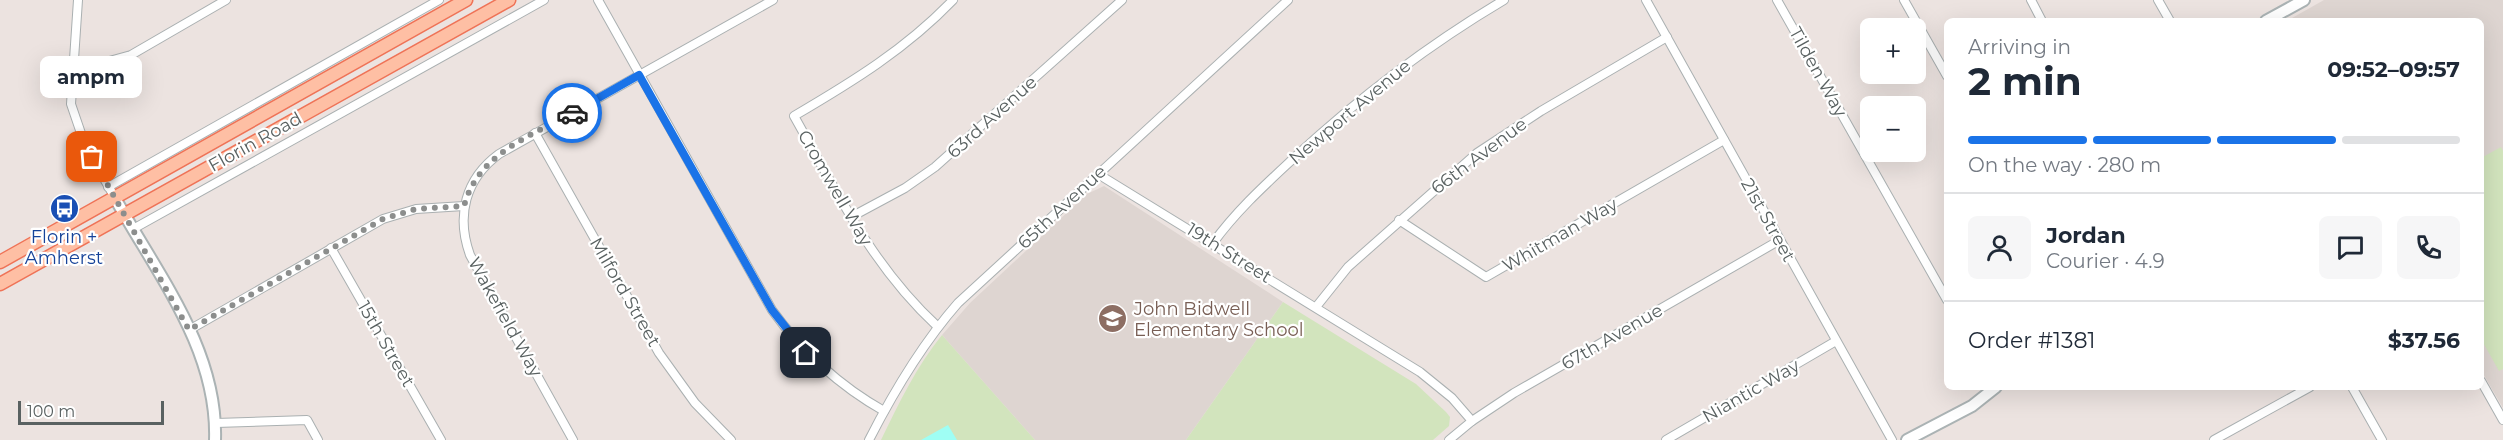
<!DOCTYPE html>
<html lang="en">
<head>
<meta charset="utf-8">
<style>
  body { margin:0; font-family:Montserrat,sans-serif; background:#f6f6f7; color:#1f2937; height:100vh; display:flex; flex-direction:column; font-size:22px; white-space:nowrap }
  * { box-sizing:border-box; margin:0 }
  p { font-size:20px; color:#747a83 }
  .icon { flex:none; width:33px; height:33px; fill:none; stroke:currentColor; stroke-width:2; stroke-linecap:round; stroke-linejoin:round }
  .map { position:relative; flex:1; overflow:hidden }
  .drawer { position:absolute; left:1944px; top:18px; width:540px; height:372px; display:flex; flex-direction:column; background:#fff; border-radius:9px; box-shadow:0 6px 24px #0002 }
  .drawer>* { flex:none }
  .fabs { position:absolute; left:1860px; top:18px; display:grid; gap:12px }
  .fabs a { display:grid; place-items:center; width:66px; height:66px; border-radius:9px; background:#fff; box-shadow:0 6px 24px #0002; font-size:30px }
  .scale { position:absolute; left:18px; bottom:15px; width:146px; box-sizing:border-box; padding-left:6px; border:3px solid #596161; border-top:0; font-size:16px; line-height:21px; white-space:nowrap; color:#596161; -webkit-text-stroke:4px #fff; paint-order:stroke }
  .pin { position:absolute; display:grid; place-items:center; width:51px; height:51px; color:#fff; margin:-26px; border-radius:12px; box-shadow:0 3px 9px #0006 }
  .courier { position:absolute; display:grid; place-items:center; width:60px; height:60px; margin:-30px; border:4px solid #1a73e8; border-radius:50%; background:#fff; color:#222; box-shadow:0 2px 8px #0007 }
  .bubble { position:absolute; height:42px; border-radius:9px; background:#fff; box-shadow:0 6px 24px #0002; font-size:20px; font-weight:700; line-height:42px; text-align:center }
  .summary em { font-style:normal; font-weight:700 }
  .summary div { display:flex; flex-direction:column-reverse }
  .summary { display:flex; align-items:center; justify-content:space-between; height:102px; padding:0 24px }
  h1 { font-size:39px; font-weight:700; line-height:45px }
  .bar { display:grid; grid-template-columns:repeat(4,1fr); gap:9px 6px; align-content:center; height:72px; padding:0 24px }
  .bar i { height:8px; border-radius:4px; background:#e0e1e3 }
  .bar .selected { background:#1a73e8 }
  .bar p { grid-column:span 4 }
  .line { display:flex; align-items:center; gap:15px; padding:0 24px; border-top:2px solid #e0e1e3 }
  .line div { flex:1 }
  .round { display:grid; place-items:center; flex:none; width:63px; height:63px; border-radius:9px; background:#f6f6f7 }
  .map>svg:first-child { display:block }
</style>
</head>
<body>
<div class="map">
<svg width="2503" height="440" viewBox="0 0 2503 440">
  <rect width="100%" height="100%" fill="#ece3e0"/>
  <g fill="#ded5d1">
    <path d="M 2324,0 L 2503,0 L 2503,408 L 2481,370 L 2481,21 L 2292,21 L 2292,18 Z"/>
    <path d="M 1104,186 L 1283,302 L 1186,440 L 1035,440 L 942,335 L 970,303 L 1087,194 Z"/>
  </g>
  <g fill="#d2e4bd">
    <path d="M 2501,147 L 2503,151 L 2503,369 L 2499,371 L 2481,339 L 2481,158 Z"/>
    <path d="M 1283,302 L 1416,384 L 1446,412 L 1450,417 L 1449,426 L 1433,440 L 1186,440 Z"/>
    <path d="M 942,335 L 1035,440 L 881,440 C 899,403 916,367 942,335 Z"/>
  </g>
  <path fill="#9ffef4" d="M 948,425 L 957,440 L 921,440 Z"/>
  <g fill="none" stroke-linecap="round" stroke-linejoin="round">
    <defs>
      <g id="street">
        <path d="M 78,0 L 71,104 L 85,145 L 115,198"/>
        <path d="M 598,0 L 772,310 C 803,353 838,385 884,411"/>
        <path d="M 1646,0 L 1892,440"/>
        <path d="M 1777,0 L 1947,300"/>
        <path d="M 1904,0 L 1947,76"/>
        <path d="M 2031,0 L 2042,21"/>
        <path d="M 2158,0 L 2170,21"/>
        <path d="M 74,64 L 102,63 L 131,55 L 226,0"/>
        <path d="M 535,133 L 659,353 L 695,403 L 731,440"/>
        <path d="M 1098,174 L 1420,372 L 1452,398 L 1472,421"/>
        <path d="M 108,187 L 439,0"/>
        <path d="M 851,217 L 905,188 L 935,167 L 1122,0"/>
        <path d="M 1399,220 L 1486,277 L 1724,140"/>
        <path d="M 133,229 L 544,0"/>
        <path d="M 1213,243 C 1237,210 1266,184 1295,157 C 1360,97 1428,45 1504,0"/>
        <path d="M 331,248 L 441,440"/>
        <path d="M 1316,307 L 1348,267 L 1477,153 L 1541,111 L 1667,37"/>
        <path d="M 937,326 C 872,266 837,192 794,116 C 852,82 906,49 953,0"/>
        <path d="M 189,330 L 383,219 L 416,209 L 464,206"/>
        <path d="M 2481,381 L 2503,420"/>
        <path d="M 2352,387 L 2382,440"/>
        <path d="M 216,423 L 307,420 L 318,440"/>
        <path d="M 573,440 L 470,255 C 456,216 465,179 499,154 L 773,0"/>
        <path d="M 869,440 C 894,391 922,344 958,303 L 1288,0"/>
        <path d="M 1449,440 L 1472,421 L 1514,393 L 1780,240"/>
        <path d="M 1666,440 L 1836,341"/>
        <path d="M 2214,440 L 2310,387"/>
      </g>
      <g id="secondary">
        <path d="M 2266,21 L 2304,0"/>
        <path d="M 115,198 C 157,274 218,349 215,440"/>
        <path d="M 1907,440 L 1972,406 L 1996,387"/>
      </g>
      <g id="primary">
        <path d="M 0,262 L 466,0"/>
        <path d="M 0,284 L 509,0"/>
      </g>
    </defs>
    <use href="#street" stroke="#aab0b1" stroke-width="10"/>
    <use href="#secondary" stroke="#abb3b4" stroke-width="14"/>
    <use href="#primary" stroke="#ef7357" stroke-width="15"/>
    <use href="#street" stroke="#fff" stroke-width="8"/>
    <use href="#secondary" stroke="#fff" stroke-width="10"/>
    <use href="#primary" stroke="#febfa4" stroke-width="12"/>
  </g>
  <g fill="none" stroke-linecap="round" stroke-linejoin="round">
    <path stroke="#8c8e8d" stroke-width="6" stroke-dasharray="0 10.8" d="M 92,157 L 189,330 L 383,219 L 416,209 L 464,206 C 478,154 529,137 572,113"/>
    <path stroke="#1a73e8" stroke-width="8" d="M 572,113 L 639,75 L 772,310 L 806,353"/>
  </g>
  <defs>
    <symbol id="bus-disc" viewBox="-11 -11 22 22"><circle r="9.5" fill="#1a4fb4" stroke="#fff"/><path d="M-5-6H5V4H4V6H2V4H-2V6H-4V4H-5ZM-3.5-4V0h7V-4ZM-3.5 1.2v1.5H-2V1.2ZM2 1.2v1.5H3.5V1.2Z" fill="#fff"/></symbol>
    <symbol id="school-disc" viewBox="-11 -11 22 22"><circle r="9.5" fill="#8d6e63" stroke="#fff"/><path d="M0-5L7-2L0 1L-7-2ZM-4 1L0 2.5L4 1V4Q0 6-4 4Z" fill="#fff"/></symbol>
  </defs>
  <g fill-rule="evenodd">
    <use href="#bus-disc" x="48" y="192" width="33" height="33"/>
    <use href="#school-disc" x="1096" y="302" width="33" height="33"/>
  </g>
  <g text-anchor="middle" dominant-baseline="central" stroke-width="4.5" stroke-linejoin="round" paint-order="stroke">
    <g font-size="18" fill="#596161" stroke="#fff">
      <text transform="translate(1818 72) rotate(61)">Tilden Way</text>
      <text transform="translate(1350 112) rotate(-40)">Newport Avenue</text>
      <text transform="translate(992 117) rotate(-42)">63rd Avenue</text>
      <text transform="translate(255 142) rotate(-29)">Florin Road</text>
      <text transform="translate(1479 156) rotate(-37)">66th Avenue</text>
      <text transform="translate(835 188) rotate(60)">Cromwell Way</text>
      <text transform="translate(1062 207) rotate(-43)">65th Avenue</text>
      <text transform="translate(1768 220) rotate(61)">21st Street</text>
      <text transform="translate(1560 235) rotate(-30)">Whitman Way</text>
      <text transform="translate(1229 253) rotate(32)">19th Street</text>
      <text transform="translate(625 292) rotate(60)">Milford Street</text>
      <text transform="translate(505 317) rotate(61)">Wakefield Way</text>
      <text transform="translate(1612 337) rotate(-30)">67th Avenue</text>
      <text transform="translate(386 344) rotate(60)">15th Street</text>
      <text transform="translate(1751 391) rotate(-30)">Niantic Way</text>
    </g>
    <g font-size="18" fill="#164399" stroke="#fff">
      <text x="64" y="237">Florin +<tspan x="64" dy="21">Amherst</tspan></text>
    </g>
    <g font-size="18" fill="#785e54" stroke="#fff" text-anchor="start">
      <text x="1134" y="309">John Bidwell<tspan x="1134" dy="21">Elementary School</tspan></text>
    </g>
  </g>
</svg>
<div class="fabs">
<a>+</a>
<a>−</a>
</div>
<div class="scale">100 m</div>
<div class="pin" style="left:92px;top:157px;background:#ea580c"><svg class="icon" aria-label="bag" viewBox="0 0 24 24"><path d="M5 8h14l-1 12H6zM9 8a3 3 0 0 1 6 0"/></svg></div>
<div class="pin" style="left:806px;top:353px;background:#1f2937"><svg class="icon" aria-label="home" viewBox="0 0 24 24"><path d="M3 11l9-7 9 7M6 9v11h12V9"/></svg></div>
<div class="courier" style="left:572px;top:113px"><svg class="icon" aria-label="car" viewBox="0 0 24 24"><path d="M5 17H2v-5l4-1 3-4h7l3 4 3 1v5h-3M9 17h6M6 11h13"/><circle cx="7" cy="17" r="2"/><circle cx="17" cy="17" r="2"/></svg></div>
<div class="bubble" style="left:40px;top:56px;width:102px">ampm</div>
<section class="drawer">
<div class="summary"><div><h1>2 min</h1><p>Arriving in</p></div><em>09:52–09:57</em></div>
<div class="bar"><i class="selected"></i><i class="selected"></i><i class="selected"></i><i></i><p>On the way · 280 m</p></div>
<div class="line" style="height:108px"><a class="round"><svg class="icon" aria-label="person" viewBox="0 0 24 24"><circle cx="12" cy="8" r="4"/><path d="M4 21q1-7 8-7t8 7"/></svg></a><div><b>Jordan</b><p>Courier · 4.9</p></div><a class="round"><svg class="icon" aria-label="chat" viewBox="0 0 24 24"><path d="M4 5h16v11H9l-5 4z"/></svg></a><a class="round"><svg class="icon" aria-label="phone" viewBox="0 0 24 24"><path d="M5 4h4l2 5-3 2q2 4 5 5l2-3 5 2v4C11 20 4 13 5 4z"/></svg></a></div>
<div class="line" style="height:78px"><div>Order #1381</div><b>$37.56</b></div>
</section>
</div>
</body>
</html>
